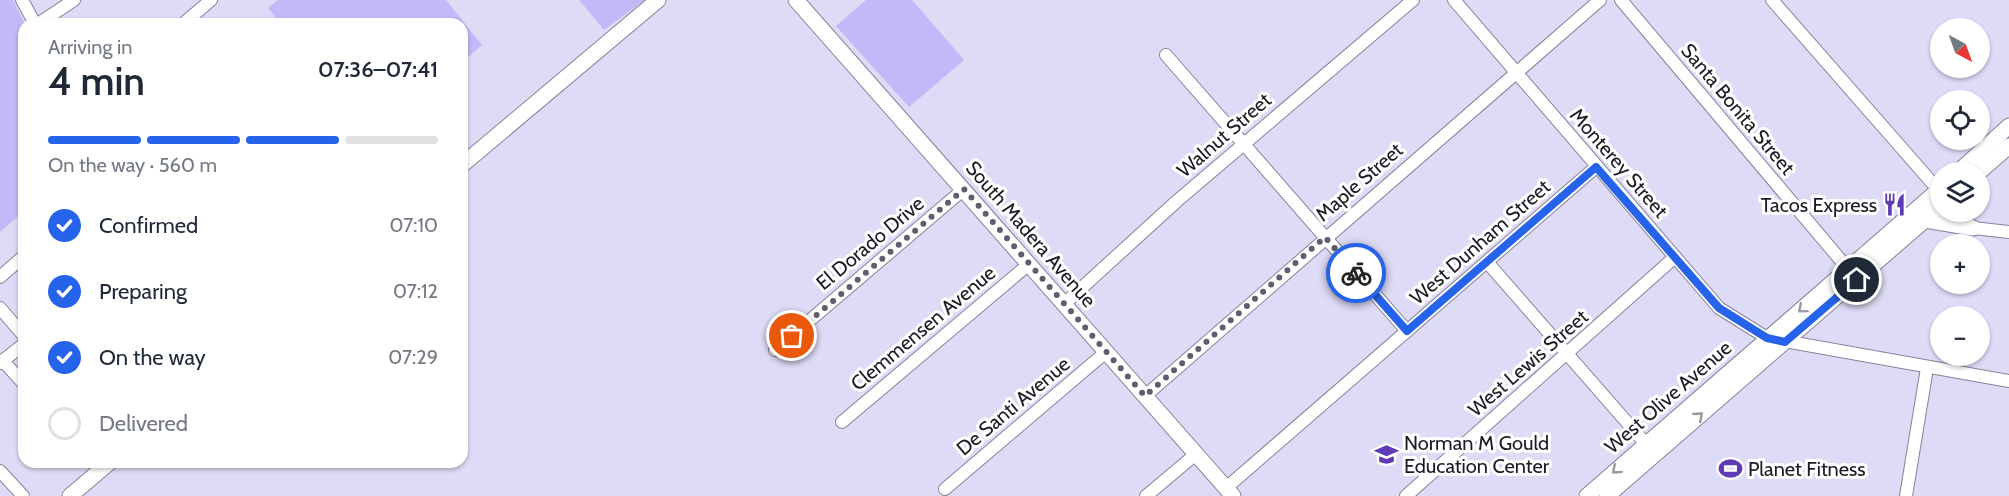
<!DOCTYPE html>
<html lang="en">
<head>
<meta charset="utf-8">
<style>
  body { margin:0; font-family:Cabin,sans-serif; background:#f6f6f7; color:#1f2937; height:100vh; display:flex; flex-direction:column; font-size:22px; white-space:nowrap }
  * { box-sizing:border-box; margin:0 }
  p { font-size:20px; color:#747a83 }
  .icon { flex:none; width:33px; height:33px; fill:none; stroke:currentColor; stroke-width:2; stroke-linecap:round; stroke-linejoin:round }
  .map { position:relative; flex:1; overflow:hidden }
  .side { position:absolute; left:18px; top:18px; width:450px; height:450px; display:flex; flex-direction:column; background:#fff; border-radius:18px; box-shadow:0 2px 4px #0004 }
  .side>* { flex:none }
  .needle { width:39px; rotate:139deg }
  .tools { position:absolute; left:1930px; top:18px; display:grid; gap:12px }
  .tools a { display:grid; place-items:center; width:60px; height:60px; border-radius:50%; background:#fff; box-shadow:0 2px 4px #0004; font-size:30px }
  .pin { position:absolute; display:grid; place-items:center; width:51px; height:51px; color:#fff; margin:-26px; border:3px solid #fff; border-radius:50%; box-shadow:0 2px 6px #0007 }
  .courier { position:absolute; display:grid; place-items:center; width:60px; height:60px; margin:-30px; border:4px solid #2563eb; border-radius:50%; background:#fff; color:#222; box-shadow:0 2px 8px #0007 }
  .head em { font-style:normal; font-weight:600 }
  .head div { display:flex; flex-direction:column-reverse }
  .head { display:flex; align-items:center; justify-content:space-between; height:102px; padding:0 30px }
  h1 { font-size:39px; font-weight:600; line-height:45px }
  .bar { display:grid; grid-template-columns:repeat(4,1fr); gap:9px 6px; align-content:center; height:72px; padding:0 30px }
  .bar i { height:8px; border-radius:4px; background:#e0e1e3 }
  .bar .active { background:#2563eb }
  .bar p { grid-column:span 4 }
  ol { padding:0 30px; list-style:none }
  li { display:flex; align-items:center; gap:18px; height:66px }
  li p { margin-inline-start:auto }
  li .icon { padding:6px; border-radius:50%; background:#2563eb; color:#fff; stroke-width:4 }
  li:last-child { color:#747a83 }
  li i { width:33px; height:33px; border:3px solid #e0e1e3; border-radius:50% }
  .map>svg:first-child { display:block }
</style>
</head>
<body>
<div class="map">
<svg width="2009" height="496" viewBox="0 0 2009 496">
  <rect width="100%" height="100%" fill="#dedbf6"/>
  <g fill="#c1b9f8">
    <path d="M 0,0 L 13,0 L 25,24 L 24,211 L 0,232 Z"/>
    <path d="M 278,0 L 446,0 L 482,45 L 462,62 L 462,24 L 281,24 L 268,8 Z"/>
    <path d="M 579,0 L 645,0 L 604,30 Z"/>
    <path d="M 866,0 L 912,0 L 964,60 L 909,107 L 836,26 Z"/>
  </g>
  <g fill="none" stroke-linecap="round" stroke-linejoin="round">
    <defs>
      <g id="minor">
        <path d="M 22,0 L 35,24"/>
        <path d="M 1454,0 L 1719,308 L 1767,338 L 2009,381"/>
        <path d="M 1621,0 L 1849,270"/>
        <path d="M 1772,0 L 1941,193"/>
        <path d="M 38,24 L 74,0"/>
        <path d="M 183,24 L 211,0"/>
        <path d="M 1166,55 L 1407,331"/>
        <path d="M 1958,212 L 1973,228 L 2009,232"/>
        <path d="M 1487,262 L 1652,451"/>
        <path d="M 0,277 L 24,256"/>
        <path d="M 1064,304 L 1177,201 L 1413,0"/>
        <path d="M 0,308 L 24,336"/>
        <path d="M 775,350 L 964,189"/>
        <path d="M 3,361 L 24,384"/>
        <path d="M 0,363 L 24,344"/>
        <path d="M 1145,396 L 1600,0"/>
        <path d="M 842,422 L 1029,264"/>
        <path d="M 0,471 L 23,496"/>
        <path d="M 1226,488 L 1596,167"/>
        <path d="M 945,489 L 1106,352"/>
        <path d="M 1146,496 L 1196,454"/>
        <path d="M 1406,496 L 1675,257"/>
        <path d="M 1906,496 L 1927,368"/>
      </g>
      <g id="major">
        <path d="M 796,0 L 1233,496"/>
        <path d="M 462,165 L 658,0"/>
        <path d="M 1958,172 L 2009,126"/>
        <path d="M 1979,172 L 2009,146"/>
        <path d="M 1925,220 L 1973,228"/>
        <path d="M 70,496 L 110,462"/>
        <path d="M 1587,496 L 1941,188"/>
        <path d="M 1607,496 L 1941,206"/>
      </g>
    </defs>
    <use href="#minor" stroke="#85829a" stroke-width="14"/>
    <use href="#major" stroke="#85829a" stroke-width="17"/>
    <use href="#minor" stroke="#fff" stroke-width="12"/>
    <use href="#major" stroke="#fff" stroke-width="15"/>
  </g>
  <defs><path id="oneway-chevron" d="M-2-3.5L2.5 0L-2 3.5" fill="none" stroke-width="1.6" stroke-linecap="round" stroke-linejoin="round" transform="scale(1.5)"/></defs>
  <g stroke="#99989c">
    <use href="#oneway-chevron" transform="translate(1802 309) rotate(140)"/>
    <use href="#oneway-chevron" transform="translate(1699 416) rotate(-41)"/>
    <use href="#oneway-chevron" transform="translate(1616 470) rotate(138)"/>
  </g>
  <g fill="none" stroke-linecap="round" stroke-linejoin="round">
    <path stroke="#605e6e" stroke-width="6" stroke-dasharray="0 10.8" d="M 792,336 L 964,189 L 1145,396 L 1325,237 L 1356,273"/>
    <path stroke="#2563eb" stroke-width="8" d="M 1356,273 L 1407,331 L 1596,167 L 1719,308 L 1767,338 L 1785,342 L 1857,280"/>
  </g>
  <defs>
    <symbol id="restaurant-bare" viewBox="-9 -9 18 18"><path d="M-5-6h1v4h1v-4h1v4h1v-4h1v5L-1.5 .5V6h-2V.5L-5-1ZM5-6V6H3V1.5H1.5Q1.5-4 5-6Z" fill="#5f3cb5" stroke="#fff" stroke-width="2.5" paint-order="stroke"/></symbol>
    <symbol id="school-bare" viewBox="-9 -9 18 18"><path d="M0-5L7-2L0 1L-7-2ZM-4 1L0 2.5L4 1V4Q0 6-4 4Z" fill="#5f3cb5" stroke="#fff" stroke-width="2.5" paint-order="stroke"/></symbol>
    <symbol id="stadium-bare" viewBox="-9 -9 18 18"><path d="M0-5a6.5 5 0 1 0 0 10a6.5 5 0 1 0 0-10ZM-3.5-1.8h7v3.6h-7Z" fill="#5f3cb5" stroke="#fff" stroke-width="2.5" paint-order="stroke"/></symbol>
  </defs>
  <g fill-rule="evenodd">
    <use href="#restaurant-bare" x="1878" y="188" width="33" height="33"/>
    <use href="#school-bare" x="1370" y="438" width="33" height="33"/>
    <use href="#stadium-bare" x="1714" y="452" width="33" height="33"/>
  </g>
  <g text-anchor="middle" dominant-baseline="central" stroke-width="6" stroke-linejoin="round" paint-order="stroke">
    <g font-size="20" fill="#1c1b24" stroke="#fff">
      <text transform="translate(1738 109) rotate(50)">Santa Bonita Street</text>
      <text transform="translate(1224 135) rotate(-41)">Walnut Street</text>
      <text transform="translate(1619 163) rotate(49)">Monterey Street</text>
      <text transform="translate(1359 182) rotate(-41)">Maple Street</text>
      <text transform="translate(1031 234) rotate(49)">South Madera Avenue</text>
      <text transform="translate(1480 242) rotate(-41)">West Dunham Street</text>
      <text transform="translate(870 243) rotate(-40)">El Dorado Drive</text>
      <text transform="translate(923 328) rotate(-40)">Clemmensen Avenue</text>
      <text transform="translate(1528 363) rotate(-41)">West Lewis Street</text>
      <text transform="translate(1668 397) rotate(-41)">West Olive Avenue</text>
      <text transform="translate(1013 406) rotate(-40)">De Santi Avenue</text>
    </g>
    <g font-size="20" fill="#1c1b24" stroke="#fff" text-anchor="start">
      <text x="1877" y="205" text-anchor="end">Tacos Express</text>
      <text x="1404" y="443">Norman M Gould<tspan x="1404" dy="23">Education Center</tspan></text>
      <text x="1748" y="469">Planet Fitness</text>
    </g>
  </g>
</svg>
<div class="tools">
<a><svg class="needle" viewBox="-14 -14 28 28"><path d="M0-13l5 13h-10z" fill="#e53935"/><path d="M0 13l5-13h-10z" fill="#747a83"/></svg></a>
<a><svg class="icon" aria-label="locate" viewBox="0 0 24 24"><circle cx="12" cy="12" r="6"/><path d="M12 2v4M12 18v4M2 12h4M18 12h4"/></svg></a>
<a><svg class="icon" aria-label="layers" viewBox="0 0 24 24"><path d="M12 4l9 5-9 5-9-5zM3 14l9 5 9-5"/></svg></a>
<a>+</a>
<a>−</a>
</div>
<div class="pin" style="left:792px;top:336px;background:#ea580c"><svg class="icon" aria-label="bag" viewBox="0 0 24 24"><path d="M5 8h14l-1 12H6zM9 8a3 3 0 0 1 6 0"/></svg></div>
<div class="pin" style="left:1857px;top:280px;background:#1f2937"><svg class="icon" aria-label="home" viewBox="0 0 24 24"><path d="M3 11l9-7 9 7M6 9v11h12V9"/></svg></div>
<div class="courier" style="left:1356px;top:273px"><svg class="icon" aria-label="bike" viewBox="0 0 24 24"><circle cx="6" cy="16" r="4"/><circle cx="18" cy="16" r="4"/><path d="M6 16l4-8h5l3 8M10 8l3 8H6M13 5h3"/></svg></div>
<section class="side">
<div class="head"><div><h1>4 min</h1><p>Arriving in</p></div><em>07:36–07:41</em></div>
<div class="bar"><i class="active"></i><i class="active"></i><i class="active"></i><i></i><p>On the way · 560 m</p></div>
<ol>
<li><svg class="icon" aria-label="check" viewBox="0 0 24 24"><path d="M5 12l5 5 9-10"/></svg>Confirmed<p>07:10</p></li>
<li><svg class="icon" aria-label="check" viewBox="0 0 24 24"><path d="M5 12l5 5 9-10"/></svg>Preparing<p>07:12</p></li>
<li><svg class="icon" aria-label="check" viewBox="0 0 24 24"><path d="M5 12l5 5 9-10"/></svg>On the way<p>07:29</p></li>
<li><i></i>Delivered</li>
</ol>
</section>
</div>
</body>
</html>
